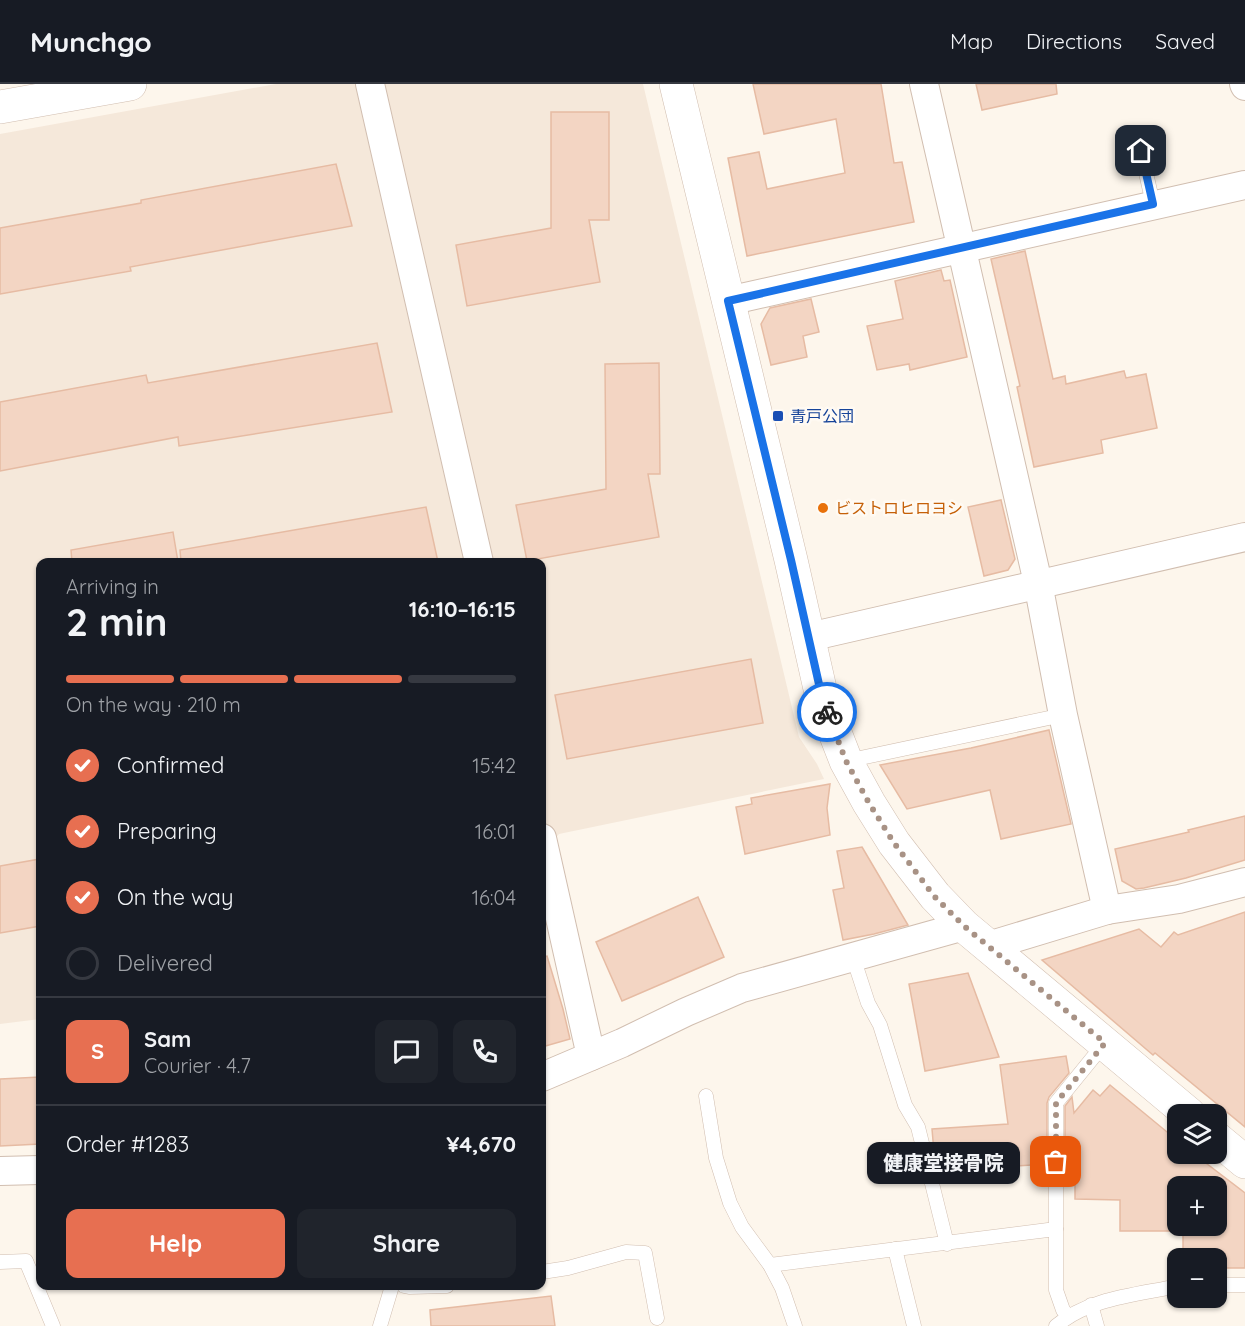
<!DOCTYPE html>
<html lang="en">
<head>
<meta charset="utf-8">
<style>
  body { margin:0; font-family:Quicksand,"Noto Sans JP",sans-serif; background:#20242c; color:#f1f3f6; height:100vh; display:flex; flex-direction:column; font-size:22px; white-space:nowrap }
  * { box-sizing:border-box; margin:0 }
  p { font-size:20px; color:#9ea1a6 }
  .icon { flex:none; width:33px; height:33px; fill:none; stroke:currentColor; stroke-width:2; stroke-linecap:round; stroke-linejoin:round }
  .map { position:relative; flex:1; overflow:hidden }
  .sheet { position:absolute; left:36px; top:474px; width:510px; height:732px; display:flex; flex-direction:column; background:#171b24; border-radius:12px; box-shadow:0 2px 4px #0004 }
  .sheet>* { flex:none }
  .fabs { position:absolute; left:1167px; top:1020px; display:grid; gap:12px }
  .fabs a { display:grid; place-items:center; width:60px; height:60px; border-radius:12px; background:#171b24; box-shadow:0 2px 4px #0004; font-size:30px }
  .pin { position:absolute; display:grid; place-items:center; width:51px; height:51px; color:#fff; margin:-26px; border-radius:12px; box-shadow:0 3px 9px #0006 }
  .courier { position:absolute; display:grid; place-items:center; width:60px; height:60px; margin:-30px; border:4px solid #1a73e8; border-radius:50%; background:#fff; color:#222; box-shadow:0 2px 8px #0007 }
  .bubble { position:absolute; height:42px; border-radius:12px; background:#171b24; box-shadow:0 2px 4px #0004; font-size:20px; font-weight:800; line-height:42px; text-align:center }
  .head em { font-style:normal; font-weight:800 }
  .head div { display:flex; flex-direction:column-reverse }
  .head { display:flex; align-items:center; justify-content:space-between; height:102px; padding:0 30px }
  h1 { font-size:39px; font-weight:800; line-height:45px }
  .bar { display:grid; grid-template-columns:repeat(4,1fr); gap:9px 6px; align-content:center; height:72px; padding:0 30px }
  .bar i { height:8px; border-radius:4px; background:#363941 }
  .bar .on { background:#e76f51 }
  .bar p { grid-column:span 4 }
  .line { display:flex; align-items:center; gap:15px; padding:0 30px; border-top:2px solid #363941 }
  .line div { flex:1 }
  .round { display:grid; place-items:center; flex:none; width:63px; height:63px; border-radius:12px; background:#20242c }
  ol { padding:0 30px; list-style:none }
  li { display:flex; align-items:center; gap:18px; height:66px }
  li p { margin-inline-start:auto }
  li .icon { padding:6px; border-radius:50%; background:#e76f51; color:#fff; stroke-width:4 }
  li:last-child { color:#9ea1a6 }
  li i { width:33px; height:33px; border:3px solid #363941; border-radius:50% }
  .action { display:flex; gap:12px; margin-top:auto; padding:12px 30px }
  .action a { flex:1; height:69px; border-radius:12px; background:#e76f51; color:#fff; font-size:24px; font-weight:800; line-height:69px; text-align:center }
  .action a+a { background:#20242c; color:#f1f3f6 }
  header { display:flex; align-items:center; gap:36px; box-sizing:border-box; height:84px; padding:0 30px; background:#171b24; border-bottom:2px solid #363941 }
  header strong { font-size:28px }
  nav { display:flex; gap:33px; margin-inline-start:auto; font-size:21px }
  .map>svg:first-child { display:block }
</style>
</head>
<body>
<header>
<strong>Munchgo</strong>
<nav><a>Map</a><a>Directions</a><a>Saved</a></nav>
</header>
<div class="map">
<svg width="1245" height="1242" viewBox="0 0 1245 1242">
  <rect width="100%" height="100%" fill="#fdf6ec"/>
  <path fill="#f5e8da" d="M 276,0 L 643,0 L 799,653 L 817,680 L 824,695 L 559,750 L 542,769 L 542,478 L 40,478 L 40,935 L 0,940 L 0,50 Z"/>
  <g fill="#f3d5c3" stroke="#e6bba3" stroke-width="1.5" fill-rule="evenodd">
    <path d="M 753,0 L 881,0 L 894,79 L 902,78 L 914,138 L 747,172 L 728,74 L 759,68 L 767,105 L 845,89 L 836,35 L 764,50 Z"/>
    <path d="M 976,0 L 1056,0 L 1057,10 L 982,26 Z"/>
    <path d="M 551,28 L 609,28 L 609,136 L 589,136 L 600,198 L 467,222 L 456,161 L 551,144 Z"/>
    <path d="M 336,80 L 352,142 L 130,183 L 131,187 L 0,210 L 0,144 L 141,119 L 141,116 Z"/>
    <path d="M 1025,167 L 1053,295 L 1065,292 L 1066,300 L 1124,287 L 1126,294 L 1146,290 L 1157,344 L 1101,356 L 1103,369 L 1034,383 L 1017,303 L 1020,302 L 991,175 Z"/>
    <path d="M 941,186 L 944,197 L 950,196 L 967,273 L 910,286 L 909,280 L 877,286 L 867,242 L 903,235 L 895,197 Z"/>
    <path d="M 811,215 L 819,248 L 803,252 L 807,273 L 771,281 L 761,240 L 770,224 Z"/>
    <path d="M 377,259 L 392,328 L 179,362 L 178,353 L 0,387 L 0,318 L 146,291 L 148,299 Z"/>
    <path d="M 659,279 L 660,390 L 648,390 L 659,453 L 527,477 L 516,421 L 606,405 L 605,280 Z"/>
    <path d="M 1001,416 L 1015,475 L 1008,486 L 984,492 L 968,423 Z"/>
    <path d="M 426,423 L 438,478 L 181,478 L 180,466 Z"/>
    <path d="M 173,448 L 178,478 L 72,478 L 71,466 Z"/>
    <path d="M 751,575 L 763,639 L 567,675 L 555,611 Z"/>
    <path d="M 1049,646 L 1071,740 L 1001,755 L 990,706 L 907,725 L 880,681 L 971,664 Z"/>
    <path d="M 830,700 L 827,724 L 830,751 L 745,770 L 736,723 L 752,720 L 751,714 Z"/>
    <path d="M 1245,732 L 1245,776 L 1186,794 L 1144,804 L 1136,805 L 1122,797 L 1115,765 L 1189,748 L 1188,746 Z"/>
    <path d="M 862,763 L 908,841 L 874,850 L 843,856 L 833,806 L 844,804 L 837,767 Z"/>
    <path d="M 40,775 L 40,842 L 0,849 L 0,782 Z"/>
    <path d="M 698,813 L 724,873 L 622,917 L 596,858 Z"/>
    <path d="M 1245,828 L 1245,1043 L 1155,969 L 1153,971 L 1042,876 L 1139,845 L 1161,863 L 1174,848 L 1178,851 Z"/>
    <path d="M 547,872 L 563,925 L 570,955 L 542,963 L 542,873 Z"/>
    <path d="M 968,889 L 999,973 L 925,987 L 909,900 Z"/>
    <path d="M 1066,972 L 1069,989 L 1049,1013 L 1047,1019 L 1047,1080 L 942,1087 L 941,1068 L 934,1068 L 932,1045 L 1008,1040 L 1000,981 Z"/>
    <path d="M 40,993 L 40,1060 L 0,1062 L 0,995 Z"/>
    <path d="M 1110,1001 L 1178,1057 L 1178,1070 L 1194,1070 L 1245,1109 L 1245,1184 L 1216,1184 L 1216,1174 L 1183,1174 L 1183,1147 L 1120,1147 L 1120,1116 L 1075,1115 L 1075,1078 L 1065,1079 L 1065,1022 L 1072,1013 L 1074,1029 L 1093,1006 L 1100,1012 ZM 1178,1102 L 1216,1102 L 1216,1142 L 1178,1142 Z"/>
    <path d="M 551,1212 L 555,1242 L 431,1242 L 430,1226 Z"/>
  </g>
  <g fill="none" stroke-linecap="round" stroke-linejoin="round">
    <defs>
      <g id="service">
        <path d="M 1137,49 L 1153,120"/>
        <path d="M 846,677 L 1063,631"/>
        <path d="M 853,873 L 868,919 L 880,941 L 905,1021 L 918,1043 L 947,1160"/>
        <path d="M 706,1012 L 716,1074 L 730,1119 L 742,1143 L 770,1181 L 782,1204 L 795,1242"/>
        <path d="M 895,1165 L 914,1242"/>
        <path d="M 0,1178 L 26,1177 L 53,1242"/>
        <path d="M 770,1181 L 1056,1145"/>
        <path d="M 542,1188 L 568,1184 L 626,1168 L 645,1169 L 657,1234"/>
        <path d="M 1216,1201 L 1245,1201"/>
        <path d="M 404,1202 L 409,1203 L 447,1202"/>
        <path d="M 1091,1221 L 1097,1242"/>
        <path d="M 1068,1232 L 1063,1226 L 1056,1206 L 1056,1019 L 1104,960"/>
        <path d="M 380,1242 L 392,1202"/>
        <path d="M 1056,1242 C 1089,1214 1136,1211 1178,1202"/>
      </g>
      <g id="minor">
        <path d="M 370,0 L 479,478"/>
        <path d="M 924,0 L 1038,499 L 1063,631 L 1107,826"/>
        <path d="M 1244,0 L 1245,2"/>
        <path d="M 728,217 L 1245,101"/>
        <path d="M 809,553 L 1245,453"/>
        <path d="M 542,754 L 591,972"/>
        <path d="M 988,862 L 1107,826 L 1179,815 L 1245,798"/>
        <path d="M 542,993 L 622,959 L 686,928 L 742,904 L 964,842"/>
        <path d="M 0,1087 L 40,1086"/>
      </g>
      <g id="tertiary">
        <path d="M 676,0 L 791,476 L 823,618 L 846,677 L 869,719 L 894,759 L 935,812 L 964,842 L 1189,1030"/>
        <path d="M 0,23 L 130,0"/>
        <path d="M 1216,1054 L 1245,1078"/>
      </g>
    </defs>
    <use href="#service" stroke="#d1beb0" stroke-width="15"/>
    <use href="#minor" stroke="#d1beb0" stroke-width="30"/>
    <use href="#tertiary" stroke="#d1beb0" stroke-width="34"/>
    <use href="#service" stroke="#fff" stroke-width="14"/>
    <use href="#minor" stroke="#fff" stroke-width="28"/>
    <use href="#tertiary" stroke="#fff" stroke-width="33"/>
  </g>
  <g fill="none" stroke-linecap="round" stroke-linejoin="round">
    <path stroke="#a89285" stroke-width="6" stroke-dasharray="0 10.8" d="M 827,628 L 846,677 L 869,719 L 894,759 L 934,812 L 964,842 L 1105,959 L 1056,1019 L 1056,1078"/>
    <path stroke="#1a73e8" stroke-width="8" d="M 827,628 L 823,618 L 791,476 L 728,217 L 1153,120 L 1141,67"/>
  </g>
  <rect fill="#1a4fb4" stroke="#fffaf3" stroke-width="2" x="772" y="326" width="12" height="12" rx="3"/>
  <circle fill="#e8710a" stroke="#fffaf3" stroke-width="2" cx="823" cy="424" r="6"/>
  <g text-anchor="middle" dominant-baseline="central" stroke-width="5" stroke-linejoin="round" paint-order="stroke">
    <g font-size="16" fill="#164399" stroke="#fffaf3" text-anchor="start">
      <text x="790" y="332">青戸公団</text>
    </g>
    <g font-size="16" fill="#c56008" stroke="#fffaf3" text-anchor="start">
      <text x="835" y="424">ビストロヒロヨシ</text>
    </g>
  </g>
</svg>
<div class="fabs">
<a><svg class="icon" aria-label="layers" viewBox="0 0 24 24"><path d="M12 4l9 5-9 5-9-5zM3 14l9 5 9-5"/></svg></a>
<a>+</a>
<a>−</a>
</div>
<div class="pin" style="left:1056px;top:1078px;background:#ea580c"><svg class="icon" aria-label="bag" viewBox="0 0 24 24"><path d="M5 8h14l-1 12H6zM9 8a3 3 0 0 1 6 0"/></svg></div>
<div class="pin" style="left:1141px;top:67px;background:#1f2937"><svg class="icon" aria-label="home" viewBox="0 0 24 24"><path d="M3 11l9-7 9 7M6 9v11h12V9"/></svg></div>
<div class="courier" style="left:827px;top:628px"><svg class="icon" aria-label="bike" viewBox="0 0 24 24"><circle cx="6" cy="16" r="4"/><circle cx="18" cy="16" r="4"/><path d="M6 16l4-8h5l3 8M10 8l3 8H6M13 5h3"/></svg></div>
<div class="bubble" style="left:867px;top:1058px;width:153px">健康堂接骨院</div>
<section class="sheet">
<div class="head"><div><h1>2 min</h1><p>Arriving in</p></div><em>16:10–16:15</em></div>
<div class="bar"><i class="on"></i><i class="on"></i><i class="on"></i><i></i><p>On the way · 210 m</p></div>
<ol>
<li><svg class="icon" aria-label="check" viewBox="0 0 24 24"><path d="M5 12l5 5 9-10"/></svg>Confirmed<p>15:42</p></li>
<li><svg class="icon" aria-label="check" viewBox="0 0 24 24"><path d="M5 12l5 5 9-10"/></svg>Preparing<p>16:01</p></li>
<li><svg class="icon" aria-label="check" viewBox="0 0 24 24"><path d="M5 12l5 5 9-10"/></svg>On the way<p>16:04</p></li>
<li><i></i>Delivered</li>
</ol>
<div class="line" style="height:108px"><b class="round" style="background:#e76f51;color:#fff">S</b><div><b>Sam</b><p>Courier · 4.7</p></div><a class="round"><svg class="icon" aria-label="chat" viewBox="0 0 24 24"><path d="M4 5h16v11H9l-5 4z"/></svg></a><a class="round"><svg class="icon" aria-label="phone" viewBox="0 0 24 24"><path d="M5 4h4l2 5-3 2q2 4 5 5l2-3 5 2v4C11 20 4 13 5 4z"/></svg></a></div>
<div class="line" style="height:78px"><div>Order #1283</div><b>¥4,670</b></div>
<div class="action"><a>Help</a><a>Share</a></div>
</section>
</div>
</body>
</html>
